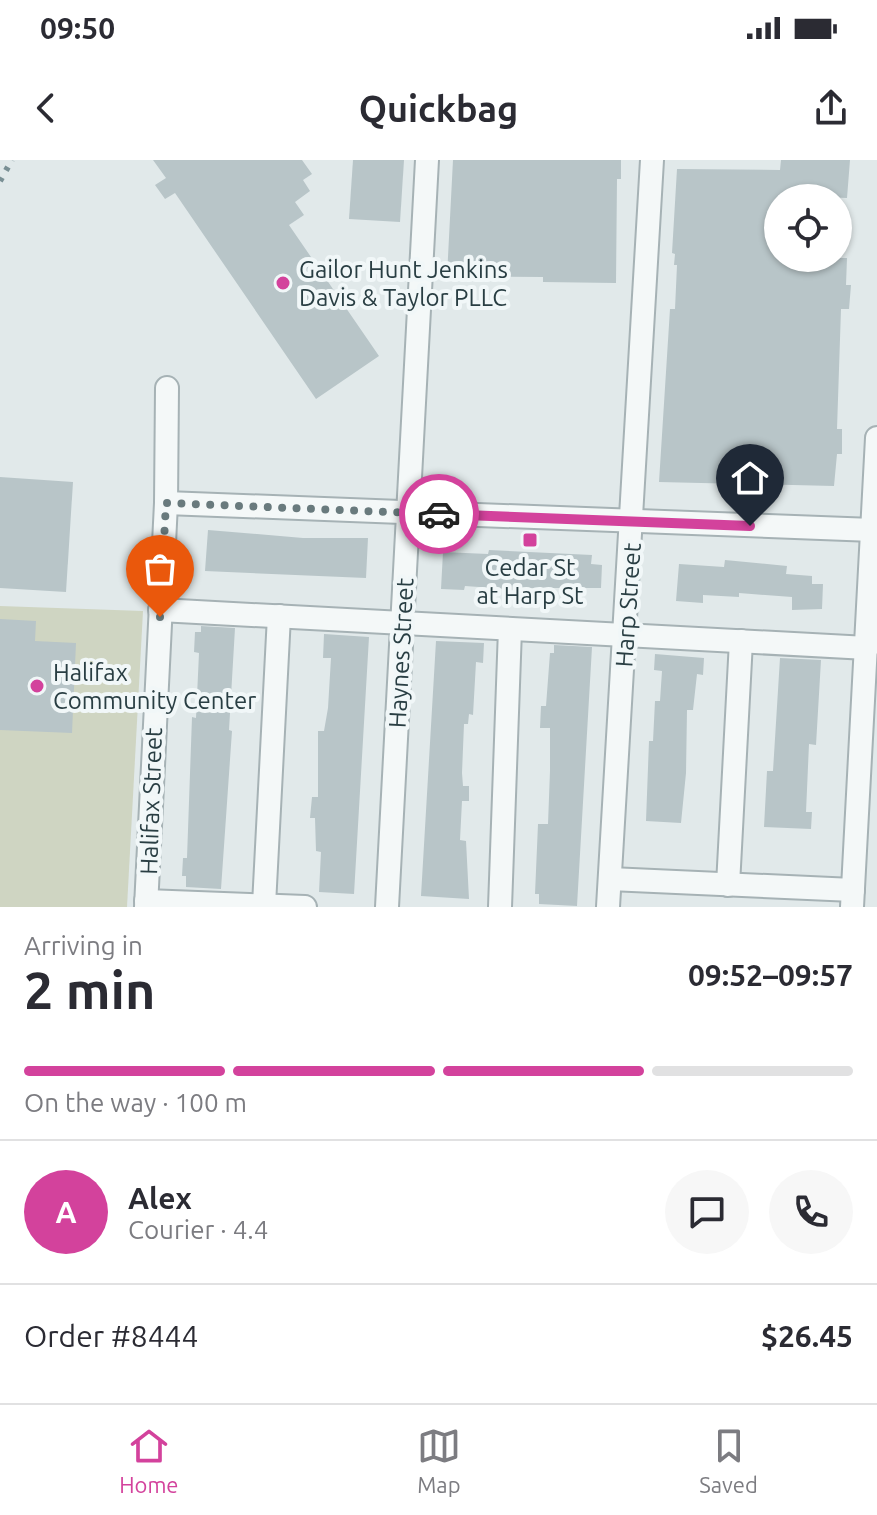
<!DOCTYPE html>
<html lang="en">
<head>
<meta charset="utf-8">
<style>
  body { margin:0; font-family:Ubuntu,sans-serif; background:#f7f7f7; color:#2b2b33; height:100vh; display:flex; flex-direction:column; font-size:30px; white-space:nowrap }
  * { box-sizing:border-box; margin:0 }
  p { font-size:26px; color:#7c7c81 }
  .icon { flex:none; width:44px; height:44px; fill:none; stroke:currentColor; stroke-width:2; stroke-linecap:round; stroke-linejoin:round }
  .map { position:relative; height:747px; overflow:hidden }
  .drawer { display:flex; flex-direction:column; background:#fff; flex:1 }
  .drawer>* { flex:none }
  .controls { position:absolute; left:764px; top:24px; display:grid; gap:16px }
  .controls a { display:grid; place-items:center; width:88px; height:88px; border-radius:50%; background:#fff; box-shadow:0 2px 6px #0004; font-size:40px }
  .pin { position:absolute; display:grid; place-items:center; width:68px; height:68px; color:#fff; margin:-82px -34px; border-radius:50% 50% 50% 0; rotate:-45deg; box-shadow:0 0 8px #0007 }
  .pin .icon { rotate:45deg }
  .courier { position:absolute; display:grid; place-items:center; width:80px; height:80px; margin:-40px; border:6px solid #d3429c; border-radius:50%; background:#fff; color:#222; box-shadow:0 2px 10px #0007 }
  .summary em { font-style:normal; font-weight:600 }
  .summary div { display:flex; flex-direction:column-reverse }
  .summary { display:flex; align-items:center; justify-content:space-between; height:136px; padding:0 24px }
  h1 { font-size:52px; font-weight:600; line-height:60px }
  .bar { display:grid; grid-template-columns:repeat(4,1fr); gap:12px 8px; align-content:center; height:96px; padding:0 24px }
  .bar i { height:10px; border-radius:6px; background:#e1e1e2 }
  .bar .selected { background:#d3429c }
  .bar p { grid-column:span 4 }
  .line { display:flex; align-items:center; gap:20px; padding:0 24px; border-top:2px solid #e1e1e2 }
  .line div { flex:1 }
  .round { display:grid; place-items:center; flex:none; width:84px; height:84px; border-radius:42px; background:#f7f7f7 }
  .status { display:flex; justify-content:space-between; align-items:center; height:56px; padding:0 40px; background:#fff; direction:ltr }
  .status svg { height:22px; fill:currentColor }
  header { display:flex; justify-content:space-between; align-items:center; height:104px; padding:0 24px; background:#fff; font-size:36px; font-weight:600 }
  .tabs { display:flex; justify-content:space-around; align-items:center; height:112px; border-top:2px solid #e1e1e2; background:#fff; font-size:22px; color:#7c7c81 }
  .tabs a { display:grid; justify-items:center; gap:4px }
  .tabs .selected { color:#d3429c }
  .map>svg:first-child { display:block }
</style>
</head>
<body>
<div class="status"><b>09:50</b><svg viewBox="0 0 49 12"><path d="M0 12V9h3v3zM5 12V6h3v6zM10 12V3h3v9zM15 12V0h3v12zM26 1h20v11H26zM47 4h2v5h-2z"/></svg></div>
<header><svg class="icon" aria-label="back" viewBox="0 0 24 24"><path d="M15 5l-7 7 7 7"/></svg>Quickbag<svg class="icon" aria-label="share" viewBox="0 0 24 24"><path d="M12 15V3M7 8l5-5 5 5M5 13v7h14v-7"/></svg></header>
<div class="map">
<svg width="877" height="747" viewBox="0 0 877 747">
  <rect width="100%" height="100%" fill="#e1e9ea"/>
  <path fill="#cfd5c2" d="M 0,446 L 143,451 L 127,747 L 0,747 Z"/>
  <g fill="#b8c5c8">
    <path d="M 153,0 L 302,0 L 312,14 L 303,20 L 310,31 L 295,42 L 304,55 L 289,65 L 379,196 L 316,239 L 175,33 L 165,39 L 155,25 L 166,18 Z"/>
    <path d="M 353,0 L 404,0 L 400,62 L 349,59 Z"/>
    <path d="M 453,0 L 621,0 L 621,19 L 617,19 L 616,123 L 543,122 L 543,117 L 447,116 Z"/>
    <path d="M 781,0 L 850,0 L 847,38 L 778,35 L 778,98 L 847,98 L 846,125 L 851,125 L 849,149 L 841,149 L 837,269 L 842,269 L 842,294 L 837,294 L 834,326 L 659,322 L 670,149 L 675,149 L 677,105 L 674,105 L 675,94 L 672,93 L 677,9 L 780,10 Z"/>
    <path d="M 0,317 L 73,322 L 66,432 L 0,428 Z"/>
    <path d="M 208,370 L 303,378 L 368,378 L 366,418 L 205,411 Z"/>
    <path d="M 489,390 L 592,395 L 591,404 L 602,405 L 601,428 L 530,428 L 530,438 L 507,437 L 507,429 L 465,426 L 464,430 L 441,429 L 443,392 L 488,394 Z"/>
    <path d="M 725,400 L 787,406 L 786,414 L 812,416 L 812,424 L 823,424 L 822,449 L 792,450 L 792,437 L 739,433 L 739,437 L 703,435 L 703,443 L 676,441 L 679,404 L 724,407 Z"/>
    <path d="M 0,459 L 36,461 L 35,481 L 76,483 L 72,573 L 0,570 Z"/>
    <path d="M 201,466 L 235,468 L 229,570 L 232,571 L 221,729 L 186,727 L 186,716 L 182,716 L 183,698 L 187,698 L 192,557 L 196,558 L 199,493 L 194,492 L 195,472 L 201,472 Z"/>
    <path d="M 324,474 L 369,477 L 354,734 L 319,732 L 321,692 L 316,691 L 315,658 L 310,658 L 312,637 L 318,637 L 318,571 L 324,571 L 328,548 L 331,498 L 323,498 Z"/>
    <path d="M 436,481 L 484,483 L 483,503 L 476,502 L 473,555 L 469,554 L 468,564 L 464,564 L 462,613 L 463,626 L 469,626 L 469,641 L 462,641 L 460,680 L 466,681 L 469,739 L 421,736 Z"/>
    <path d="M 554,485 L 592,487 L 577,746 L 539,744 L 539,734 L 535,734 L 538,664 L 548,664 L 550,611 L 550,568 L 540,568 L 541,546 L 546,546 L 550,493 L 554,493 Z"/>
    <path d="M 655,494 L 704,498 L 703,515 L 697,514 L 693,550 L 687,550 L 686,613 L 681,663 L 646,661 L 649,581 L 653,581 L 655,541 L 660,541 L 662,511 L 654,510 Z"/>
    <path d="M 780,498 L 821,500 L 816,585 L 809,584 L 806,652 L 812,652 L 811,669 L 764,667 L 767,611 L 773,611 Z"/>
  </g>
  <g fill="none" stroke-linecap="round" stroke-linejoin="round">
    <defs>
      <g id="minor">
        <path d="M 166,343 L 873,370"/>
        <path d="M 160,450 L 867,488"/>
        <path d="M 610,719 L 853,730"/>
        <path d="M 728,725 L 741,481"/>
        <path d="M 146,741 L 305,747"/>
        <path d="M 264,745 L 279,456"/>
        <path d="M 146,747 L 166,343 L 167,228"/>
        <path d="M 387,747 L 427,0"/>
        <path d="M 500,747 L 510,469"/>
        <path d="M 608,747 L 652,0"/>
        <path d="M 852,747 L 877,278"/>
      </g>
    </defs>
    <use href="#minor" stroke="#a6b2b5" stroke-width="26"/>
    <use href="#minor" stroke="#f4f8f8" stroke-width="22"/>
    <path stroke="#7a9095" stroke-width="6" stroke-dasharray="4 8" stroke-linecap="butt" d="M 0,21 L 12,0"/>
  </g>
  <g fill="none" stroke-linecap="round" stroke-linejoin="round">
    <path stroke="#697a7d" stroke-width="8" stroke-dasharray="0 14.4" d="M 160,457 L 166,343 L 439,354"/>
    <path stroke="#d3429c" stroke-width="10" d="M 439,354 L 750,366"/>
  </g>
  <g fill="#d3429c" stroke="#f1f7f8" stroke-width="3">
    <circle cx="283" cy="123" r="8"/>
    <rect x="522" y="372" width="16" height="16" rx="4"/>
    <circle cx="37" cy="526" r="8"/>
  </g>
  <g text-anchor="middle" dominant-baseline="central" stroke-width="8" stroke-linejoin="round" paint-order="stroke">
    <g font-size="24" fill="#293e43" stroke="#f1f7f8" text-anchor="start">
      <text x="299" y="109">Gailor Hunt Jenkins<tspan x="299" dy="28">Davis &amp; Taylor PLLC</tspan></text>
      <text x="530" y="407" text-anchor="middle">Cedar St<tspan x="530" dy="28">at Harp St</tspan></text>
      <text x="53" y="512">Halifax<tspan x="53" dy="28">Community Center</tspan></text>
    </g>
    <g font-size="24" fill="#293e43" stroke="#f1f7f8">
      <text transform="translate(628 445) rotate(-86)">Harp Street</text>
      <text transform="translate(401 493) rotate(-87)">Haynes Street</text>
      <text transform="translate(151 641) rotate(-88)">Halifax Street</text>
    </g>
  </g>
</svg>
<div class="controls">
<a><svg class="icon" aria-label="locate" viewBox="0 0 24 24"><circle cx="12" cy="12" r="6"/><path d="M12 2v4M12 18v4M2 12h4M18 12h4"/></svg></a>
</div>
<div class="pin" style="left:160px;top:457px;background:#ea580c"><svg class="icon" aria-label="bag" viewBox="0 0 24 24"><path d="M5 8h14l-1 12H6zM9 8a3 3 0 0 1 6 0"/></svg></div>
<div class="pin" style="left:750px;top:366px;background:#1f2937"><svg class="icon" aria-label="home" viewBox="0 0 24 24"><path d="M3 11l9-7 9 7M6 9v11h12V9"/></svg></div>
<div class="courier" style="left:439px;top:354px"><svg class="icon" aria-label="car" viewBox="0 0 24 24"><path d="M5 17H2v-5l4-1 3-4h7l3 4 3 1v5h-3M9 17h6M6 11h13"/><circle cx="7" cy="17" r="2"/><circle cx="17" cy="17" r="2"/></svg></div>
</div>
<section class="drawer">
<div class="summary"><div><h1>2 min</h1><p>Arriving in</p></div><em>09:52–09:57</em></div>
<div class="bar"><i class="selected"></i><i class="selected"></i><i class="selected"></i><i></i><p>On the way · 100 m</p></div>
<div class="line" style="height:144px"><b class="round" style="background:#d3429c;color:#fff">A</b><div><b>Alex</b><p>Courier · 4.4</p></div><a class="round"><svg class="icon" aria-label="chat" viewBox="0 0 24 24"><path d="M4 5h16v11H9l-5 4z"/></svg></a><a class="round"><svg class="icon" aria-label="phone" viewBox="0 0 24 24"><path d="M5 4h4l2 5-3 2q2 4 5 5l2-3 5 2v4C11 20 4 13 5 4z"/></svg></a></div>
<div class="line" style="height:104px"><div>Order #8444</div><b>$26.45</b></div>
</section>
<nav class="tabs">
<a class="selected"><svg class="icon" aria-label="home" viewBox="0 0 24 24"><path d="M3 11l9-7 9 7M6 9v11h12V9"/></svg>Home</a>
<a><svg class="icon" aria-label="map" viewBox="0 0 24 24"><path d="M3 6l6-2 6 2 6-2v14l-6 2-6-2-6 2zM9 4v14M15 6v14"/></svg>Map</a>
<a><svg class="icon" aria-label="saved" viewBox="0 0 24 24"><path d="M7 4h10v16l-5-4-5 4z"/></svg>Saved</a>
</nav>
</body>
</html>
